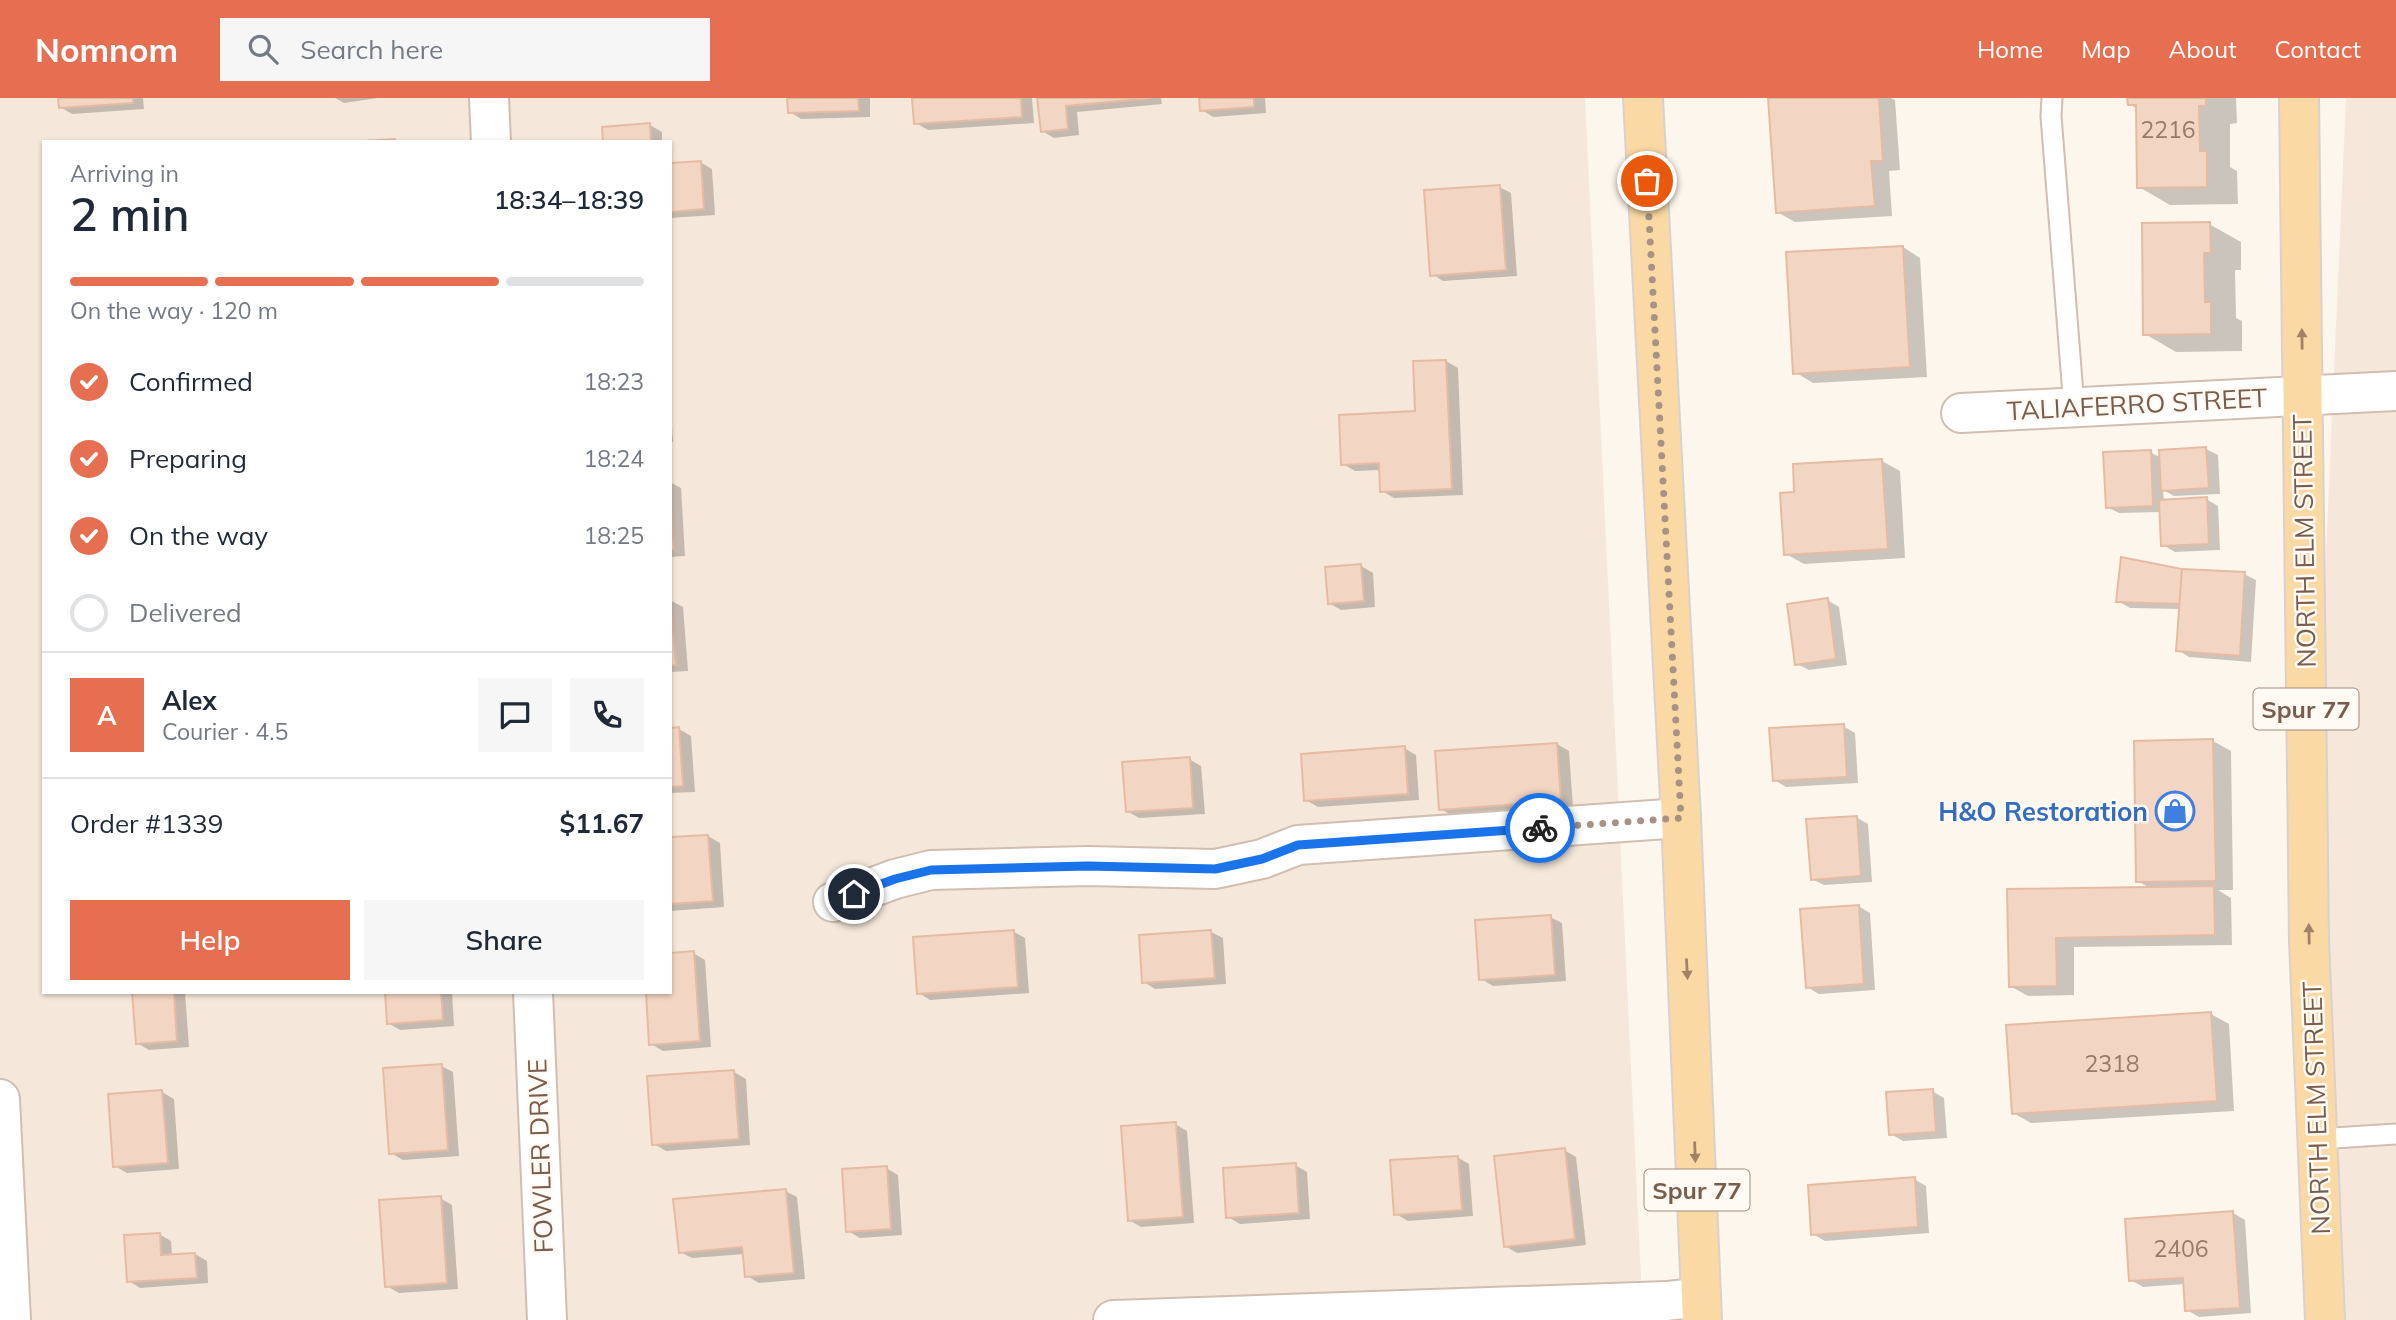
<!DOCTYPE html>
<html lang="en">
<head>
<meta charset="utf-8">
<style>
  body { margin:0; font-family:Mulish,sans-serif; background:#f6f6f7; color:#1f2937; height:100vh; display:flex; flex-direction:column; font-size:26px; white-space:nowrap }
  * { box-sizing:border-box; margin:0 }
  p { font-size:23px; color:#747a83 }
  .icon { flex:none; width:38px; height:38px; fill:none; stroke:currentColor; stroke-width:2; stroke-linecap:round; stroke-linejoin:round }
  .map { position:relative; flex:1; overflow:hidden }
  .sheet { position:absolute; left:42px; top:42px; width:630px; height:854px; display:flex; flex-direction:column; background:#fff; border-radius:0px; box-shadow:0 2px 5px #0004 }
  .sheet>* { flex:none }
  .pin { position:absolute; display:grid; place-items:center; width:60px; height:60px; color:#fff; margin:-30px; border:4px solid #fff; border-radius:50%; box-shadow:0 2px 7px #0007 }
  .courier { position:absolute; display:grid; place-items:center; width:70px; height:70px; margin:-35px; border:5px solid #1a73e8; border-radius:50%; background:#fff; color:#222; box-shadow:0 2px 9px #0007 }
  .head em { font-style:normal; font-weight:600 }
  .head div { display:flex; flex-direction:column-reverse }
  .head { display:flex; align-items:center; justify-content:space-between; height:119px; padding:0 28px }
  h1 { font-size:46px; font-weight:600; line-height:52px }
  .bar { display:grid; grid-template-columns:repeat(4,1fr); gap:10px 7px; align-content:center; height:84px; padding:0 28px }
  .bar i { height:9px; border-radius:5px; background:#e0e1e3 }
  .bar .on { background:#e76f51 }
  .bar p { grid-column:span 4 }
  .line { display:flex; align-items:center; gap:18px; padding:0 28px; border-top:2px solid #e0e1e3 }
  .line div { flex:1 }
  .round { display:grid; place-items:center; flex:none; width:74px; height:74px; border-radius:0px; background:#f6f6f7 }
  ol { padding:0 28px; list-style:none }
  li { display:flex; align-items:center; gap:21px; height:77px }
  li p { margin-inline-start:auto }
  li .icon { padding:7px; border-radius:50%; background:#e76f51; color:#fff; stroke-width:4 }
  li:last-child { color:#747a83 }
  li i { width:38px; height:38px; border:4px solid #e0e1e3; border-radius:50% }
  .button { display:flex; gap:14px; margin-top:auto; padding:14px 28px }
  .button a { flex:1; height:80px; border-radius:0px; background:#e76f51; color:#fff; font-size:28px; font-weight:600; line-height:80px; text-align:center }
  .button a+a { background:#f6f6f7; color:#1f2937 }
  header { display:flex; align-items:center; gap:42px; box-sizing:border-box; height:98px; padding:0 35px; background:#e76f51; color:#fff }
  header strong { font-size:33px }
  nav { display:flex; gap:38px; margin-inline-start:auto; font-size:24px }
  .search { width:490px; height:63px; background:#f6f6f7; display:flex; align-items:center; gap:18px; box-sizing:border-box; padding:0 24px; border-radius:0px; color:#747a83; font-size:26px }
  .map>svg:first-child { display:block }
</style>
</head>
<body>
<header>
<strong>Nomnom</strong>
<div class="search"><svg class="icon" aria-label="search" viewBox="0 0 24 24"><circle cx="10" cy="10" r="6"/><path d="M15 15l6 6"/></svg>Search here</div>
<nav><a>Home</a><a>Map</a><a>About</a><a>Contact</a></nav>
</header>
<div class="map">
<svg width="2396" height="1222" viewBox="0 0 2396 1222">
  <rect width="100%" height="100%" fill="#fdf6ec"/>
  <g fill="#f5e8da" fill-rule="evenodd">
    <path d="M 0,0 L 1585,0 L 1643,1222 L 0,1222 ZM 44,44 L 670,44 L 670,894 L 44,894 Z"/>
    <path d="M 2346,0 L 2396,0 L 2396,1222 L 2339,1222 L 2309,843 Z"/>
  </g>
  <g fill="#0003">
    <path d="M 60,0 L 143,0 L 144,11 L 72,16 L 60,9 Z"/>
    <path d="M 335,0 L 378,0 L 344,5 Z"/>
    <path d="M 789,0 L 870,0 L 870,19 L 801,21 L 790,14 Z"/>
    <path d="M 914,0 L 1032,0 L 1034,25 L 928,32 L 916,25 Z"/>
    <path d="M 1039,0 L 1161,0 L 1162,6 L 1077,14 L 1079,37 L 1054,40 L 1042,33 Z"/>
    <path d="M 1201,0 L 1265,0 L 1266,15 L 1213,19 L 1202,12 Z"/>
    <path d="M 1769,0 L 1891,0 L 1895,2 L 1900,72 L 1889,73 L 1892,118 L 1795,124 L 1777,114 Z"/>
    <path d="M 2129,0 L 2236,0 L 2237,25 L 2230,26 L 2230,69 L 2237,73 L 2238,106 L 2170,107 L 2139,89 L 2138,11 L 2129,6 Z"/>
    <path d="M 650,27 L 662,34 L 662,44 L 605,44 Z"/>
    <path d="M 700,64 L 712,71 L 715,117 L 670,120 L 670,66 Z"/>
    <path d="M 1499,89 L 1511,95 L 1517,178 L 1443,183 L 1432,176 Z"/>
    <path d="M 2209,126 L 2241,144 L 2241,172 L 2235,172 L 2236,220 L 2242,223 L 2242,253 L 2176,254 L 2145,236 Z"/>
    <path d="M 1903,149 L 1920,160 L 1927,279 L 1813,285 L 1795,274 Z"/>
    <path d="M 1446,263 L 1458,270 L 1463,397 L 1394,400 L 1382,393 L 1381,372 L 1355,373 L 1343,366 L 1416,315 Z"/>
    <path d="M 670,300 L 673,344 L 670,344 Z"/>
    <path d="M 2206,351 L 2218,357 L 2220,396 L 2174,398 L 2163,392 L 2164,403 L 2206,401 L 2218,408 L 2220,452 L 2175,454 L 2163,447 L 2161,414 L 2119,415 L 2107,409 L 2150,354 L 2161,360 Z"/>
    <path d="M 1882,363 L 1900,373 L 1905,460 L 1804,466 L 1786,456 L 1796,396 Z"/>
    <path d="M 670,384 L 681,390 L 685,458 L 670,459 Z"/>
    <path d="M 1361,468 L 1373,475 L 1375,509 L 1341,512 L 1329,505 Z"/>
    <path d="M 2244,476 L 2256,482 L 2251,564 L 2189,559 L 2178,552 L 2181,511 L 2130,510 L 2118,503 Z"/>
    <path d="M 670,502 L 683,509 L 688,573 L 670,574 Z"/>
    <path d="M 1827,502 L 1839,509 L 1847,567 L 1809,572 L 1797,566 Z"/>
    <path d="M 1843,628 L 1855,635 L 1858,685 L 1786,689 L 1774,682 Z"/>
    <path d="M 670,631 L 679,631 L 691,638 L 695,694 L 670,695 Z"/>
    <path d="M 2213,643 L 2231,653 L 2233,792 L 2218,792 L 2231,800 L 2232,847 L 2074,849 L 2074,897 L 2028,898 L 2010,888 L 2009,793 L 2151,791 L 2138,783 Z"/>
    <path d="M 1557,646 L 1569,653 L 1573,709 L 1453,718 L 1441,711 Z"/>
    <path d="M 1404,650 L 1416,657 L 1419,702 L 1318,709 L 1306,702 Z"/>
    <path d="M 1189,661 L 1201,668 L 1205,716 L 1139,720 L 1127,713 Z"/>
    <path d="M 1856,719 L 1868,726 L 1872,784 L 1824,787 L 1812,781 Z"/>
    <path d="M 708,738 L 720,745 L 724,809 L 670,813 L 670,741 Z"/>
    <path d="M 1858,808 L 1870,815 L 1875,892 L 1819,896 L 1807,889 Z"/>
    <path d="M 1550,819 L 1562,825 L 1566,883 L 1493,888 L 1481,881 Z"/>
    <path d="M 1014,834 L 1025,840 L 1029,895 L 930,902 L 919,895 Z"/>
    <path d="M 1211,834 L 1223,840 L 1226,886 L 1155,891 L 1144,884 Z"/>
    <path d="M 693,855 L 705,862 L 711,949 L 663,953 L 651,946 L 670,894 Z"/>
    <path d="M 134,894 L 185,894 L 189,949 L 149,952 L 137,945 Z"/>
    <path d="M 386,894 L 452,894 L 454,928 L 400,932 L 388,925 Z"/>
    <path d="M 2211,916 L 2229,926 L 2234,1013 L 2031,1025 L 2013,1015 Z"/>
    <path d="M 441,968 L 453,974 L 459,1058 L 403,1062 L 391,1055 Z"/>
    <path d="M 734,974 L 746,981 L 750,1047 L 666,1053 L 654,1046 Z"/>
    <path d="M 1932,993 L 1944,1000 L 1947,1040 L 1903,1043 L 1891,1036 Z"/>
    <path d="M 162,994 L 174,1001 L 179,1071 L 127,1075 L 115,1068 Z"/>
    <path d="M 1175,1026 L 1187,1033 L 1194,1125 L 1141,1129 L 1129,1122 Z"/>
    <path d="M 1564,1052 L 1576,1059 L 1586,1147 L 1517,1155 L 1505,1148 Z"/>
    <path d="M 1457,1059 L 1469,1066 L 1473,1118 L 1408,1123 L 1396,1116 Z"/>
    <path d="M 1295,1067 L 1307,1074 L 1310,1121 L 1240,1126 L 1228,1119 Z"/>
    <path d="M 886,1070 L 898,1077 L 902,1137 L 860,1140 L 848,1133 Z"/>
    <path d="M 1914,1081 L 1926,1088 L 1929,1135 L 1825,1143 L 1813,1136 Z"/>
    <path d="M 785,1093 L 797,1099 L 805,1181 L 759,1185 L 747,1178 L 745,1156 L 692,1160 L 680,1154 Z"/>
    <path d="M 440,1100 L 452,1107 L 458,1191 L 399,1195 L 387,1188 Z"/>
    <path d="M 2233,1115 L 2245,1122 L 2251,1215 L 2199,1219 L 2187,1212 L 2185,1186 L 2143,1189 L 2131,1182 Z"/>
    <path d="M 159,1136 L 171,1143 L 172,1158 L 195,1156 L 207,1163 L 208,1185 L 140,1190 L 129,1183 Z"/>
  </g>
  <g fill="#f3d5c3" stroke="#e6bba3" stroke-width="2">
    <path d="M 58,0 L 133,0 L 133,5 L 59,10 Z"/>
    <path d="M 787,0 L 858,0 L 859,13 L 788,15 Z"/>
    <path d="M 912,0 L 1021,0 L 1022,19 L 914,26 Z"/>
    <path d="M 1037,0 L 1151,0 L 1066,8 L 1068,31 L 1041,34 Z"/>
    <path d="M 1199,0 L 1254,0 L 1254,9 L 1200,13 Z"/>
    <path d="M 1768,0 L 1879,0 L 1883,63 L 1871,63 L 1875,108 L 1776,115 Z"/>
    <path d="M 2127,0 L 2206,0 L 2206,8 L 2199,8 L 2200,53 L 2207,53 L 2207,89 L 2137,90 L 2136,7 L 2128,7 Z"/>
    <path d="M 650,25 L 651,44 L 603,44 L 602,29 Z"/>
    <path d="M 395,41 L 395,44 L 346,44 Z"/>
    <path d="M 701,63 L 704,111 L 670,114 L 670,65 Z"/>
    <path d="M 1500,87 L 1506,172 L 1430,178 L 1424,92 Z"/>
    <path d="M 2210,124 L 2211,155 L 2204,155 L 2205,204 L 2211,204 L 2211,236 L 2143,237 L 2142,125 Z"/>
    <path d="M 1903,148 L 1910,269 L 1793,276 L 1786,154 Z"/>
    <path d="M 1446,262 L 1452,391 L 1380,394 L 1379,365 L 1341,367 L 1339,317 L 1415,313 L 1413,263 Z"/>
    <path d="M 2206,349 L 2209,390 L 2161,393 L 2159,352 Z"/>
    <path d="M 2151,352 L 2153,408 L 2106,410 L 2103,354 Z"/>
    <path d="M 1882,361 L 1888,451 L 1784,457 L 1780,395 L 1794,394 L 1793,366 Z"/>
    <path d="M 670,395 L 674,452 L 670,452 Z"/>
    <path d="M 2207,399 L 2209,446 L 2161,448 L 2159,402 Z"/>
    <path d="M 2121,459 L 2182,471 L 2180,506 L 2116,504 Z"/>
    <path d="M 1361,466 L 1364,503 L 1328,506 L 1325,469 Z"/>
    <path d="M 2182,471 L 2245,474 L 2240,558 L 2176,553 Z"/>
    <path d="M 670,500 L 676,567 L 670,568 Z"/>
    <path d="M 1828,500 L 1836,561 L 1795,567 L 1787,506 Z"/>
    <path d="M 1844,626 L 1847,679 L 1773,683 L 1769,630 Z"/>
    <path d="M 679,629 L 683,688 L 670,689 L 670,630 Z"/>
    <path d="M 2213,641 L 2216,783 L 2136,784 L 2134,643 Z"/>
    <path d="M 1557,645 L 1561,703 L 1439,712 L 1435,653 Z"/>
    <path d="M 1405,648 L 1408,696 L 1304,703 L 1301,656 Z"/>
    <path d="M 1190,659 L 1193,710 L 1126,714 L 1122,664 Z"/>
    <path d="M 1857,718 L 1861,778 L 1811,782 L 1806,721 Z"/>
    <path d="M 708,737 L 713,803 L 670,806 L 670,739 Z"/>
    <path d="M 2214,788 L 2215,837 L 2056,840 L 2057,888 L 2009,889 L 2007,791 Z"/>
    <path d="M 1859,807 L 1864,886 L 1806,890 L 1800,811 Z"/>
    <path d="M 1551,817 L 1555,877 L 1479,882 L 1475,822 Z"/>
    <path d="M 1014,832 L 1018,889 L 917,896 L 913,839 Z"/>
    <path d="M 1211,832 L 1215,880 L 1142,885 L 1139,837 Z"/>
    <path d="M 694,853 L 700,943 L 649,947 L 646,894 L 670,894 L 670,855 Z"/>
    <path d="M 132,894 L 174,894 L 177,943 L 136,946 Z"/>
    <path d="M 385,894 L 441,894 L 443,922 L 387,926 Z"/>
    <path d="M 2211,914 L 2217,1003 L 2012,1016 L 2006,927 Z"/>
    <path d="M 442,966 L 448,1052 L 389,1056 L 383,970 Z"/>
    <path d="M 734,972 L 739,1041 L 652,1047 L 647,978 Z"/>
    <path d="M 1933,991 L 1936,1034 L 1889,1037 L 1886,994 Z"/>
    <path d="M 162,992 L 168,1065 L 113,1069 L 108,996 Z"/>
    <path d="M 1176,1024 L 1183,1119 L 1128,1123 L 1121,1028 Z"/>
    <path d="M 1565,1050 L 1575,1141 L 1504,1149 L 1494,1058 Z"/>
    <path d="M 1458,1058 L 1462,1112 L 1394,1117 L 1390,1062 Z"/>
    <path d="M 1296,1065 L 1299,1115 L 1226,1120 L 1223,1070 Z"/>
    <path d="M 887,1068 L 891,1131 L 846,1134 L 842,1071 Z"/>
    <path d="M 1915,1079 L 1918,1129 L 1811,1137 L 1808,1087 Z"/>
    <path d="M 786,1091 L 794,1175 L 745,1179 L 742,1149 L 679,1155 L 673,1101 Z"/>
    <path d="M 441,1098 L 447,1185 L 385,1189 L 379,1102 Z"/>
    <path d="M 2233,1113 L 2240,1210 L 2185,1213 L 2183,1180 L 2129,1183 L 2125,1121 Z"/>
    <path d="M 160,1135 L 161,1157 L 195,1155 L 197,1180 L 127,1184 L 124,1137 Z"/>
  </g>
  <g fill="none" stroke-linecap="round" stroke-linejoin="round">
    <defs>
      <g id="lane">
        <path d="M 2052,0 L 2051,18 L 2074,309"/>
        <path d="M 2318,1041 L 2396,1036"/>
      </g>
      <g id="street">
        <path d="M 489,0 L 491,44"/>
        <path d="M 1961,315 L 2396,293"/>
        <path d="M 833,804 L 895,781 L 931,772 L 1088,768 L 1215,771 L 1262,761 L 1298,747 L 1681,720"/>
        <path d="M 533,894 L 547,1222"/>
        <path d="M 0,1001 L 11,1222"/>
        <path d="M 1113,1222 L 1667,1203 L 1701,1199"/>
      </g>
      <g id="primary">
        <path d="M 1643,0 L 1681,720 L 1702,1222"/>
        <path d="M 2299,0 L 2309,843 L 2325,1222"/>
      </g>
    </defs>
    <use href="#lane" stroke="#d1beb0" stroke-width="23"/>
    <use href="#street" stroke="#d1beb0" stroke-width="42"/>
    <use href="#primary" stroke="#dad1cd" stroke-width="42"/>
    <use href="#lane" stroke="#fff" stroke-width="19"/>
    <use href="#street" stroke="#fff" stroke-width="38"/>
    <use href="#primary" stroke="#fbd9a5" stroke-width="38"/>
  </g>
  <defs><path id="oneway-solid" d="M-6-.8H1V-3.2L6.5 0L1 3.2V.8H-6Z" transform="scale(1.75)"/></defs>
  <g fill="#a18267">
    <use href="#oneway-solid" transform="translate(2302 241) rotate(-91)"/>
    <use href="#oneway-solid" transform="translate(2309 836) rotate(-91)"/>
    <use href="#oneway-solid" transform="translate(1687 871) rotate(87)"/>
    <use href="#oneway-solid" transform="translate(1695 1054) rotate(88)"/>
  </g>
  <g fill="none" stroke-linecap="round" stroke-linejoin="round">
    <path stroke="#a89285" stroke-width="7" stroke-dasharray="0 12.6" d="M 1540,730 L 1681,720 L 1647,83"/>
    <path stroke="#1a73e8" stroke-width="9" d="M 854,796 L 895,781 L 931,772 L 1088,768 L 1215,771 L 1262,761 L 1298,747 L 1540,730"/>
  </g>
  <defs>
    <symbol id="shop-ring" viewBox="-11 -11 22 22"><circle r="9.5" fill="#fffaf3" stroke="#3f7fe0" stroke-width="1.5"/><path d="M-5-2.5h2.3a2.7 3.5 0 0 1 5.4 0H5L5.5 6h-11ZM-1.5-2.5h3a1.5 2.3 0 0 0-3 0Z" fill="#3f7fe0"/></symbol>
  </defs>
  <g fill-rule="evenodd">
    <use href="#shop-ring" x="2153" y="691" width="44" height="44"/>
  </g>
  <g text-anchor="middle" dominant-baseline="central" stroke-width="5" stroke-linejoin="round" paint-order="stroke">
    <g font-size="23" fill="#987a6a">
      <text x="2168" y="31">2216</text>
      <text x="2112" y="965">2318</text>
      <text x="2181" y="1150">2406</text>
    </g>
    <g fill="#fffaf3" stroke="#a28b7f" stroke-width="2">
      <rect x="2253.5" y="590.5" width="105" height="41" rx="5"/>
      <rect x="1644.5" y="1071.5" width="105" height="41" rx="5"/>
    </g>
    <g font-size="24" font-weight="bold" fill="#7a5c4d">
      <text x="2306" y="611">Spur 77</text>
      <text x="1697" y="1092">Spur 77</text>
    </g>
    <g font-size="26" fill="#7a5c4d" stroke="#fffaf3">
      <text transform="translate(2137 306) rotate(-3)">TALIAFERRO STREET</text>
      <text transform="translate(2304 443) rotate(-91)">NORTH ELM STREET</text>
      <text transform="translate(2316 1010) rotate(-92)">NORTH ELM STREET</text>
      <text transform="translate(540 1058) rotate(-92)">FOWLER DRIVE</text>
    </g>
    <g font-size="26" font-weight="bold" fill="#366cbe" stroke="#fffaf3" text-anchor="end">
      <text x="2148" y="713">H&amp;O Restoration</text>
    </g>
  </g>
</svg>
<div class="pin" style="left:1647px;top:83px;background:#ea580c"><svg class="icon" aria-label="bag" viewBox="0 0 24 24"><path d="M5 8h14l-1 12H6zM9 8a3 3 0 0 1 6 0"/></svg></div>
<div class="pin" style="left:854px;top:796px;background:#1f2937"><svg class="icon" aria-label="home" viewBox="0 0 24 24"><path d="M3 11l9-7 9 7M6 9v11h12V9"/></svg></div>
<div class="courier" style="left:1540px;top:730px"><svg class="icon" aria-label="bike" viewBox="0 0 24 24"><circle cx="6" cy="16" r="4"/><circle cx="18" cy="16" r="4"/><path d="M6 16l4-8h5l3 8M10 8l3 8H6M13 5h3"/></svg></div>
<section class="sheet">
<div class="head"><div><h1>2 min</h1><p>Arriving in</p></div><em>18:34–18:39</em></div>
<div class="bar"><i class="on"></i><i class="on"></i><i class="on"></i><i></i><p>On the way · 120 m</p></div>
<ol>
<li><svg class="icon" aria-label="check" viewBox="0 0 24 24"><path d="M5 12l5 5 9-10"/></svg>Confirmed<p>18:23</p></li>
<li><svg class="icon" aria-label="check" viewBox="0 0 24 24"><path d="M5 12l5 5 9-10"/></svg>Preparing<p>18:24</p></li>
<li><svg class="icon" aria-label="check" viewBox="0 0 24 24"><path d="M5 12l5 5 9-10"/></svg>On the way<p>18:25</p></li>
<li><i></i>Delivered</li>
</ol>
<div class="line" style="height:126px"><b class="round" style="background:#e76f51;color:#fff">A</b><div><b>Alex</b><p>Courier · 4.5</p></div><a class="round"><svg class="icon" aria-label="chat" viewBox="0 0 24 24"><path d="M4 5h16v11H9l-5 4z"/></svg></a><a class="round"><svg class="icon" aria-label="phone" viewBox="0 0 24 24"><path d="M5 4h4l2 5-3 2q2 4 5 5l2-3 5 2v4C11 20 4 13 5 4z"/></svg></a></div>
<div class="line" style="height:91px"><div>Order #1339</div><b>$11.67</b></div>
<div class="button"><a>Help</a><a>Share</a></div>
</section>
</div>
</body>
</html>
